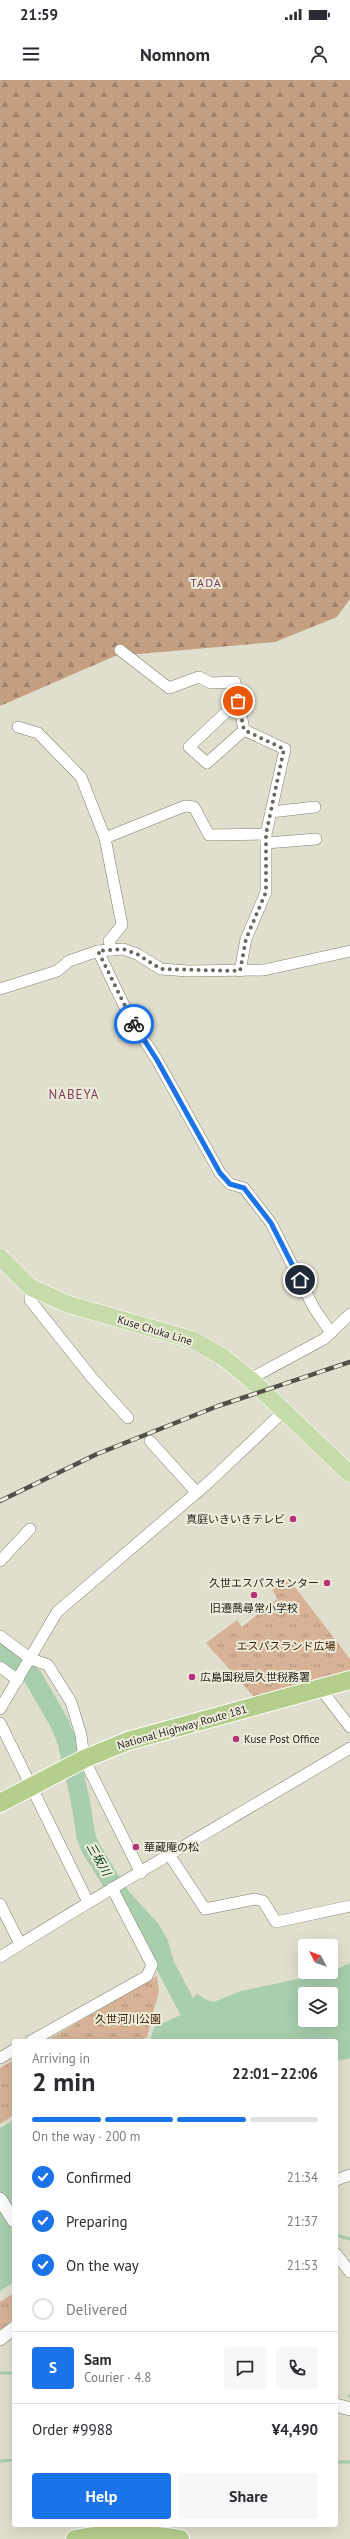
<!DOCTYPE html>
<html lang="en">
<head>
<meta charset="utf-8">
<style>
  body { margin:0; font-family:"PT Sans","Noto Sans JP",sans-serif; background:#f7f7f7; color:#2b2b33; height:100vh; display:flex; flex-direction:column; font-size:15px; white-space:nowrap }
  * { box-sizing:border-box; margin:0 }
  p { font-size:13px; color:#7c7c81 }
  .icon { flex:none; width:22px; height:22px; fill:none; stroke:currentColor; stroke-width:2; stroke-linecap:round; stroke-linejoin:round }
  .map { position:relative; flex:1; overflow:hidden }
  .side { position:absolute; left:12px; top:1959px; width:326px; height:488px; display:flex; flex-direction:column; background:#fff; border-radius:4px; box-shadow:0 4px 16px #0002 }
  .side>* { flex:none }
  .needle { width:26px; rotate:312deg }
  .fabs { position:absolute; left:298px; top:1859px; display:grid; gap:8px }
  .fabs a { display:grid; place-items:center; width:40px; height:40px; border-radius:4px; background:#fff; box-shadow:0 4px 16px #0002; font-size:20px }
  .pin { position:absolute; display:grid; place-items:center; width:34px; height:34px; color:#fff; margin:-17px; border:2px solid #fff; border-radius:50%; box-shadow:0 1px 4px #0007 }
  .courier { position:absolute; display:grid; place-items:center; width:40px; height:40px; margin:-20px; border:3px solid #1a73e8; border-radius:50%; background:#fff; color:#222; box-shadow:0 1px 5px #0007 }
  .head em { font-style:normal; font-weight:700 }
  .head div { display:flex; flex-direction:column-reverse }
  .head { display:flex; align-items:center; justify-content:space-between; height:68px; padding:0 20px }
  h1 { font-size:26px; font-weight:700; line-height:30px }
  .bar { display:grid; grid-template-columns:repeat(4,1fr); gap:6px 4px; align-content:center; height:48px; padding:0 20px }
  .bar i { height:5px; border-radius:3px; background:#e1e1e2 }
  .bar .current { background:#1a73e8 }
  .bar p { grid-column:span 4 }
  .line { display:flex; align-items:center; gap:10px; padding:0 20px; border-top:1px solid #e1e1e2 }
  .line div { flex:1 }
  .round { display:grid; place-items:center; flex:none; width:42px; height:42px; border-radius:4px; background:#f7f7f7 }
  ol { padding:0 20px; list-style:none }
  li { display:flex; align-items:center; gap:12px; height:44px }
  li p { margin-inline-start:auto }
  li .icon { padding:4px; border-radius:50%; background:#1a73e8; color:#fff; stroke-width:4 }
  li:last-child { color:#7c7c81 }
  li i { width:22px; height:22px; border:2px solid #e1e1e2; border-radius:50% }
  .cta { display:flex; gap:8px; margin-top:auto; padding:8px 20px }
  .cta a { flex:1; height:46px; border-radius:4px; background:#1a73e8; color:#fff; font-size:16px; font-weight:700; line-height:46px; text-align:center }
  .cta a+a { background:#f7f7f7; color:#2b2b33 }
  .status { display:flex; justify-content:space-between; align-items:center; height:28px; padding:0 20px; background:#fff; direction:ltr }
  .status svg { height:11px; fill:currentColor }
  header { display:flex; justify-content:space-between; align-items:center; height:52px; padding:0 20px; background:#fff; font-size:18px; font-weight:700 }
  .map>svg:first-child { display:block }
</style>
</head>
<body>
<div class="status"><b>21:59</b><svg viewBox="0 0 49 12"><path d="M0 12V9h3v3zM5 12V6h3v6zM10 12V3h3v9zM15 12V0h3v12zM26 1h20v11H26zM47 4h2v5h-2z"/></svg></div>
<header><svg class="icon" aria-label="menu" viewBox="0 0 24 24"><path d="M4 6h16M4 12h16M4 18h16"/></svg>Nomnom<svg class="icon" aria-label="person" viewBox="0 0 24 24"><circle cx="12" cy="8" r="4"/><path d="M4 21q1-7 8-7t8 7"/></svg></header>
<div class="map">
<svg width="350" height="2459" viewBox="0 0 350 2459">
  <defs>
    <pattern id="forest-firs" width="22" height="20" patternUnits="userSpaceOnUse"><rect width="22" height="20" fill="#c59f82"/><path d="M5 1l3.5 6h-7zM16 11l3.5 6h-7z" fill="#a0826a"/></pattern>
    <pattern id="park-tufts" width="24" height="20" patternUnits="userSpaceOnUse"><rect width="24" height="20" fill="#d7b296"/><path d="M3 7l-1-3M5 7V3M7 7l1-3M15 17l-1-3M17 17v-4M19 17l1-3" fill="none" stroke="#ae917a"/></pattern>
  </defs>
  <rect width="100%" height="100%" fill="#e0dfcd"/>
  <path fill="url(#forest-firs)" d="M 0,0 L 350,0 L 350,519 L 337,537 L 275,562 L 115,576 L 0,626 Z"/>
  <g fill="url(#park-tufts)">
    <path d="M 288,1498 L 350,1579 L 350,1593 L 254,1617 L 206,1563 L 237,1540 L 242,1547 L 277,1519 L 272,1509 Z"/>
    <path d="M 157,1896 L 159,1911 L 147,1957 L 140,1961 L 46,1961 Z"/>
    <path d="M 14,1980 L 14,2035 L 0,2044 L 0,1988 Z"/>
    <path d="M 14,2213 L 14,2239 L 0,2250 L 0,2222 Z"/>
  </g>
  <g fill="#a8cead" fill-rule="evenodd">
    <path d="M 350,1883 L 350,1978 L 336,1981 L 336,1961 L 150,1961 L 154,1947 L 183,1934 L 197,1913 L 204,1919 L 214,1922 L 241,1911 L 331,1892 ZM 305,1914 L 331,1914 L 331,1940 L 305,1940 Z"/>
    <path d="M 14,2040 L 14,2202 L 0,2211 L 0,2048 Z"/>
  </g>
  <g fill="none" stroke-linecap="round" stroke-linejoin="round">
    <g stroke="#a8cead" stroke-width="3">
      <path d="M 336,2155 L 350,2159"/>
      <path d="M 0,2293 L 14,2293"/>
      <path d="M 349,2316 L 350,2316"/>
      <path d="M 0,2381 L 14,2380"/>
      <path d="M 336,2382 L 350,2382"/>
    </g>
    <path stroke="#a8cead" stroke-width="19" d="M 0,1573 L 33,1597 L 60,1644 L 67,1662 L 80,1719 L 86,1756 L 90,1767 L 121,1817 L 151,1850 L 159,1864 L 165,1885 L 205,1961"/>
    <defs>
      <g id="minor">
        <path d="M 120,570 L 169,608 L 199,597 L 211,603 L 235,602 L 244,650 L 285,669 L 266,754 L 266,812 L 246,859 L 240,891"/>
        <path d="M 238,621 L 189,667 L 207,683 L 244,650"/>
        <path d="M 18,647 L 38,653 L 81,697 L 105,758 L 122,845 L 109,861 L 112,870"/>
        <path d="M 271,732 L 315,727"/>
        <path d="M 105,758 L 185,726 L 194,727 L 209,755 L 266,754"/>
        <path d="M 266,763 L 316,759"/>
        <path d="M 98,871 L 130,938 L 157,980 L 220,1093 L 230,1104 L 244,1108 L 271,1143 L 314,1228 L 331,1253"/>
        <path d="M 0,909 L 57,891 L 69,881 L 98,871 L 123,869 L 137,874 L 161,889 L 188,891 L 264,890 L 350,871"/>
        <path d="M 30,1207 L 30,1220 L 93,1299 L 128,1338"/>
        <path d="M 250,1299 L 324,1259 L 350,1234"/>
        <path d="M 150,1361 L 197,1413"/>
        <path d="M 0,1481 L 30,1449"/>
        <path d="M 0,1556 L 31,1579 L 48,1585 L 71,1622 L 81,1655 L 84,1679 L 141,1793"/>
        <path d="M 0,1587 L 18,1600"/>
        <path d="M 320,1608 L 350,1647"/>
        <path d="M 0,1629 L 57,1532 L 209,1402 L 283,1332"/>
        <path d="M 0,1643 L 88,1822"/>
        <path d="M 170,1776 L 205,1829 L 255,1819 L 263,1821 L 276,1842 L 350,1826"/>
        <path d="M 0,1824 L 20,1864"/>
        <path d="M 0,1877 C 115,1804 234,1738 350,1668"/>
        <path d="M 31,1961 L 147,1896 L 152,1885 L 112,1808"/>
        <path d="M 0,1978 L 14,1970"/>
        <path d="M 336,2100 L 350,2095"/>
        <path d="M 336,2174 L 350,2192"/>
      </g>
      <g id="tertiary">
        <path d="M 0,2119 L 14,2141"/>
        <path d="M 0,2259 L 14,2248"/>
        <path d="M 336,2325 L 350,2329"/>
      </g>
      <path id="primary" d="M 0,1177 L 30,1207 L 67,1224 L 193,1260 L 223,1277 L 250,1299 L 350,1394"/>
      <g id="trunk">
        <path d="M 0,1723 L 84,1679 L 128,1661 L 350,1600"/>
        <path d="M 75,2459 C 111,2452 144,2453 180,2459"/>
      </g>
    </defs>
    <use href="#minor" stroke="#807f6e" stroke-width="12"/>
    <use href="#tertiary" stroke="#807f6e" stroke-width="14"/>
    <use href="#primary" stroke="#fff" stroke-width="18"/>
    <use href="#trunk" stroke="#fff" stroke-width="20"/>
    <use href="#minor" stroke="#fff" stroke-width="11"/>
    <use href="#tertiary" stroke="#fff" stroke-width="13"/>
    <use href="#primary" stroke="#c7daa9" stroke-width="17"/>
    <use href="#trunk" stroke="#b4ce8c" stroke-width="18"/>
    <defs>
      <path id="rail" d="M 0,1421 L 97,1374 L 218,1326 L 350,1282"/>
    </defs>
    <use href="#rail" stroke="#515047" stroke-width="4.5"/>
    <use href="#rail" stroke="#eeecda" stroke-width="3" stroke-dasharray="9" stroke-linecap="butt"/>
  </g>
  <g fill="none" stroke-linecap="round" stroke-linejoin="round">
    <path stroke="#68675d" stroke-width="4" stroke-dasharray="0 7.2" d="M 134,944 L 98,871 L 123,869 L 137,874 L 161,889 L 240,891 L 246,859 L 266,812 L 266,754 L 284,669 L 244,650 L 238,621"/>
    <path stroke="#1a73e8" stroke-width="5" d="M 134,944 L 157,980 L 220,1093 L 230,1104 L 244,1108 L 271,1143 L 300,1200"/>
  </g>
  <g fill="#b53279" stroke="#eeecda" stroke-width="1.5">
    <circle cx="293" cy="1439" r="4"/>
    <circle cx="327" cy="1503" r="4"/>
    <circle cx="254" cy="1515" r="4"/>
    <circle cx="192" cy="1597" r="4"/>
    <circle cx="236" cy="1659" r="4"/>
    <circle cx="136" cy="1767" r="4"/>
  </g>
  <g text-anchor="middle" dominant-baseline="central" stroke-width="4" stroke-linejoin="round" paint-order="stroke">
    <g font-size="11" fill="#282721" stroke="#eeecda">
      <text transform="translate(155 1250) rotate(17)">Kuse Chuka Line</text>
      <text transform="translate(182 1647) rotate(-16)">National Highway Route 181</text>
    </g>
    <g font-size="11" fill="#282721" stroke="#eeecda" text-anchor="start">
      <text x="285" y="1439" text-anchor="end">真庭いきいきテレビ</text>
      <text x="319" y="1503" text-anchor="end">久世エスパスセンター</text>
      <text x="254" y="1528" text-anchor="middle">旧遷喬尋常小学校</text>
      <text x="200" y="1597">広島国税局久世税務署</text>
      <text x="244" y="1659">Kuse Post Office</text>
      <text x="144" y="1767">華蔵庵の松</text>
    </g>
    <g font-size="11" fill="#442000" stroke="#eeecda">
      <text x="286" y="1566">エスパスランド広場</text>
      <text x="128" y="1939">久世河川公園</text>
    </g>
    <g font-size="12" letter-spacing="1" fill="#7e3c5c" stroke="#eeecda">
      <text x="206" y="502">TADA</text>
    </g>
    <g font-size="12" font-style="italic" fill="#024017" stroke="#eeecda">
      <text transform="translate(99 1779) rotate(60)">三坂川</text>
    </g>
    <g font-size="13" letter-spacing="1" fill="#7e3c5c" stroke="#eeecda">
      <text x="74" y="1014">NABEYA</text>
    </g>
  </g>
</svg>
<div class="fabs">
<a><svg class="needle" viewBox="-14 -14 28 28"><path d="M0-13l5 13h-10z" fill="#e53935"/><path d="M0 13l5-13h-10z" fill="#7c7c81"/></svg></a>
<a><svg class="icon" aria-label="layers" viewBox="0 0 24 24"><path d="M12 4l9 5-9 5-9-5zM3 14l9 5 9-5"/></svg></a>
</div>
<div class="pin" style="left:238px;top:621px;background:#ea580c"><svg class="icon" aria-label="bag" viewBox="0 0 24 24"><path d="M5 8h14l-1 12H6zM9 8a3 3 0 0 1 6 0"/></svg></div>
<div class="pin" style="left:300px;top:1200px;background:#1f2937"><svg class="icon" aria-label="home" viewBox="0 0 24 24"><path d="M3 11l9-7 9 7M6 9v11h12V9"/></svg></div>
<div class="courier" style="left:134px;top:944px"><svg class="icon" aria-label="bike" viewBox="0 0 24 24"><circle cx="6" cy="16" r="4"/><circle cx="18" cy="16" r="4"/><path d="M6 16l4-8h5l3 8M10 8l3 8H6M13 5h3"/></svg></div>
<section class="side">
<div class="head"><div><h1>2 min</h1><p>Arriving in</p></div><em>22:01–22:06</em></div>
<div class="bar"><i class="current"></i><i class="current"></i><i class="current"></i><i></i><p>On the way · 200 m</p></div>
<ol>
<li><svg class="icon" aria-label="check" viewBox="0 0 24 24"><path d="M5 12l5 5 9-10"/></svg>Confirmed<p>21:34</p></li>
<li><svg class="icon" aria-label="check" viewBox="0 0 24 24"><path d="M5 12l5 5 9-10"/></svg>Preparing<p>21:37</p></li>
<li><svg class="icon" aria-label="check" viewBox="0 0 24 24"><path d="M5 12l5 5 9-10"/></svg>On the way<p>21:53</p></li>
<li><i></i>Delivered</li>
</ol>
<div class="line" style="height:72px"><b class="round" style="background:#1a73e8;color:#fff">S</b><div><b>Sam</b><p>Courier · 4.8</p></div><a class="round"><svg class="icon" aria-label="chat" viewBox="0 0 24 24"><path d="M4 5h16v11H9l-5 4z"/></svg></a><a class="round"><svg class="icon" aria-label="phone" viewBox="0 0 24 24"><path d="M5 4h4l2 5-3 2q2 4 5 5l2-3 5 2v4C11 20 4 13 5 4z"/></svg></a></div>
<div class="line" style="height:52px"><div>Order #9988</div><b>¥4,490</b></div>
<div class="cta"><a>Help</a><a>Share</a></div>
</section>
</div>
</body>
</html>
